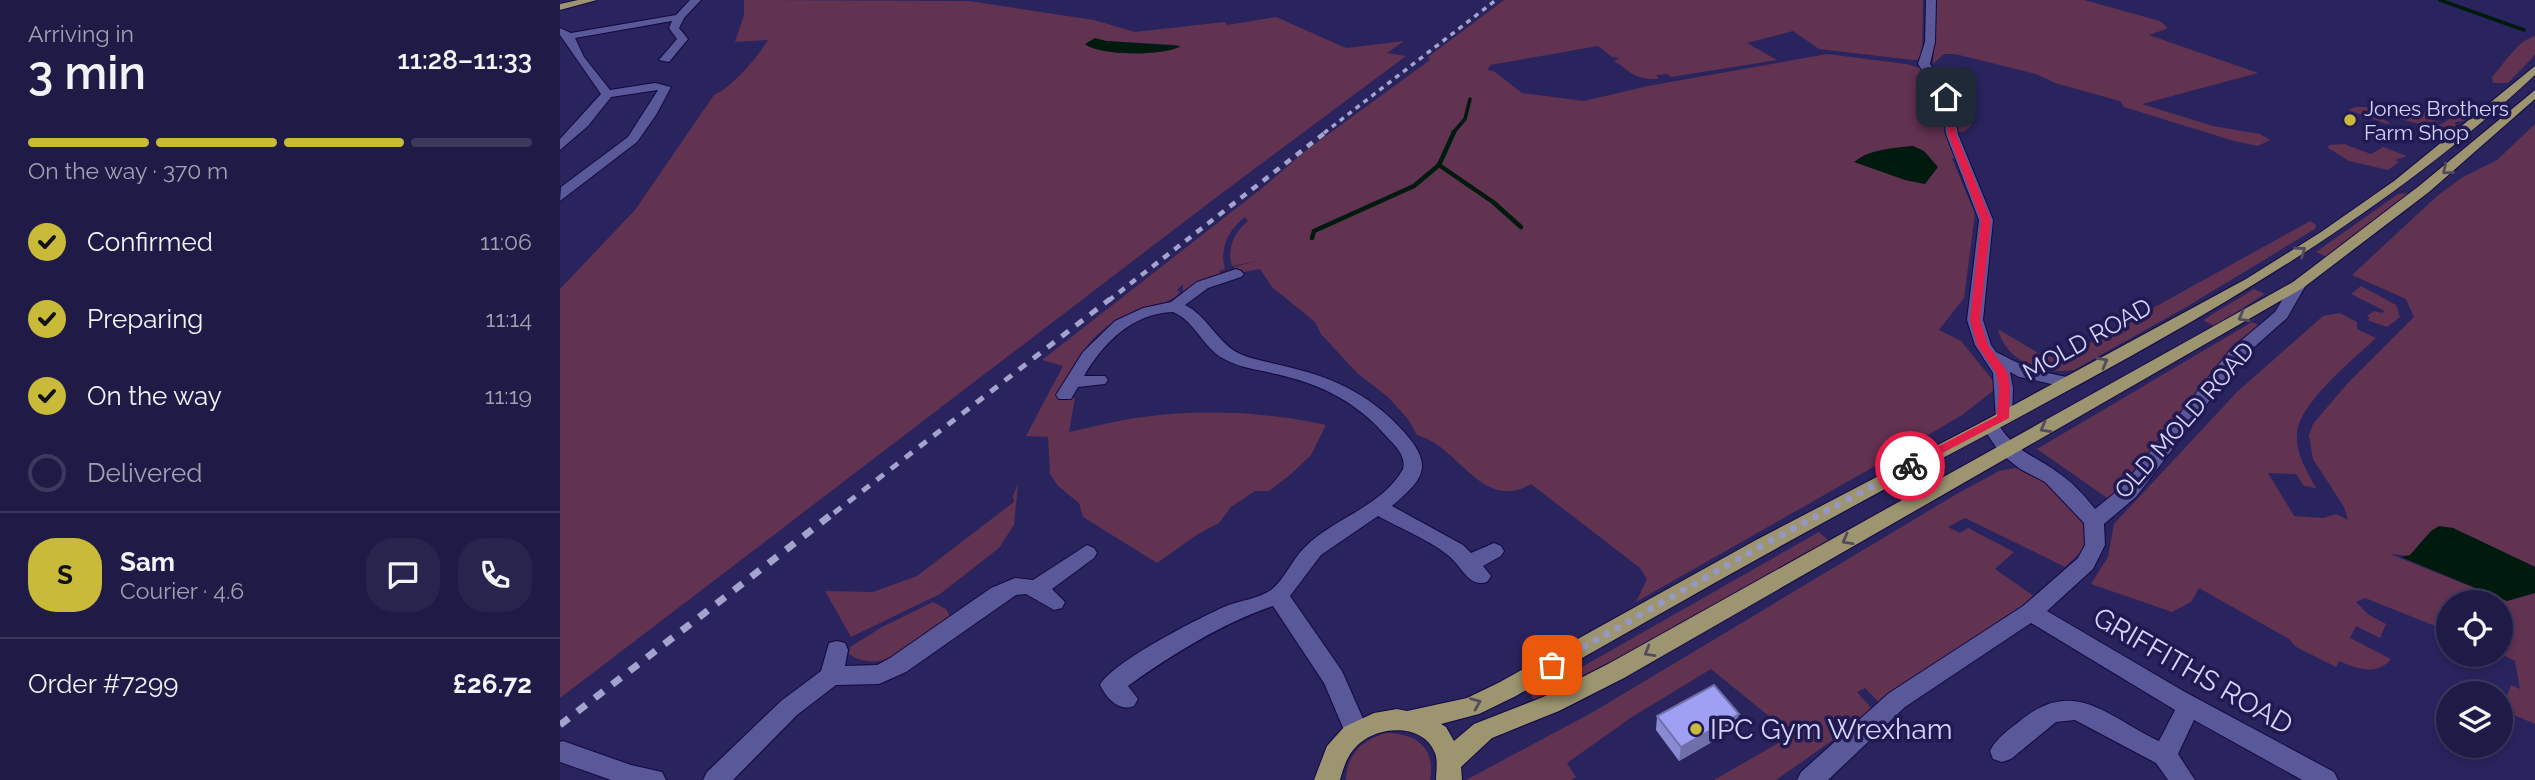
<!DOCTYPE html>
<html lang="en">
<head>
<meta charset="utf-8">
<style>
  body { margin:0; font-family:Raleway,sans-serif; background:#27244d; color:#f1f3f6; height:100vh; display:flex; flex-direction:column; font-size:26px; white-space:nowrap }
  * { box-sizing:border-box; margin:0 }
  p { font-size:23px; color:#a1a1b3 }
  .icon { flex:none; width:38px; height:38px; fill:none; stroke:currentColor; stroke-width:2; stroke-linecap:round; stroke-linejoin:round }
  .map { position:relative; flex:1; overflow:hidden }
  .details { display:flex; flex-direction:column; background:#1f1b46; width:560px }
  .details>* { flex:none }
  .buttons { position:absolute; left:1876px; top:590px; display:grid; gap:14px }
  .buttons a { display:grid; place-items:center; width:77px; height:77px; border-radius:50%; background:#1f1b46; box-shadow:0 4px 10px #0003,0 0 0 2px #3c395f; font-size:35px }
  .pin { position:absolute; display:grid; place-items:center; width:60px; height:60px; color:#fff; margin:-30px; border-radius:14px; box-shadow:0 4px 10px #0006 }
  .courier { position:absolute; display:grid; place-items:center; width:70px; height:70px; margin:-35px; border:5px solid #e11d48; border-radius:50%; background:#fff; color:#222; box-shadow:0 2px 9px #0007 }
  .headline em { font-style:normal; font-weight:600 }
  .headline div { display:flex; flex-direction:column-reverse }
  .headline { display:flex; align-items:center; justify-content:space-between; height:119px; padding:0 28px }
  h1 { font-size:46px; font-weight:600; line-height:52px }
  .bar { display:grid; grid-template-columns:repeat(4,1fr); gap:10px 7px; align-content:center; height:84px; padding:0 28px }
  .bar i { height:9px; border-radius:5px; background:#3c395f }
  .bar .current { background:#c9ba3a }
  .bar p { grid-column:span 4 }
  .line { display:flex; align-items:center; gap:18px; padding:0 28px; border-top:2px solid #3c395f }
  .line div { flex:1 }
  .round { display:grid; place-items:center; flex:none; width:74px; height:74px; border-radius:28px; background:#27244d }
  ol { padding:0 28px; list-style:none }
  li { display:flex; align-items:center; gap:21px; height:77px }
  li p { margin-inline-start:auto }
  li .icon { padding:7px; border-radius:50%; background:#c9ba3a; color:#111; stroke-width:4 }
  li:last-child { color:#a1a1b3 }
  li i { width:38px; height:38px; border:4px solid #3c395f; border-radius:50% }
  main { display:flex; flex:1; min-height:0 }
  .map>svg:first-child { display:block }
</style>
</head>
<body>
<main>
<section class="details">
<div class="headline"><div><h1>3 min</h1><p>Arriving in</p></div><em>11:28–11:33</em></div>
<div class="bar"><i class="current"></i><i class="current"></i><i class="current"></i><i></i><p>On the way · 370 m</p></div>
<ol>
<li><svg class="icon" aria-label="check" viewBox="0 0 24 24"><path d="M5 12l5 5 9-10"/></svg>Confirmed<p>11:06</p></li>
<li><svg class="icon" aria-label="check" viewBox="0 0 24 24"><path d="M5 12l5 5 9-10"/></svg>Preparing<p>11:14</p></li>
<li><svg class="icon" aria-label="check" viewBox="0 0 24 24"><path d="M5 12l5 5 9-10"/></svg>On the way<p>11:19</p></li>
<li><i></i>Delivered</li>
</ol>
<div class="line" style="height:126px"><b class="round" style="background:#c9ba3a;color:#111">S</b><div><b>Sam</b><p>Courier · 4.6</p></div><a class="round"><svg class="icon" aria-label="chat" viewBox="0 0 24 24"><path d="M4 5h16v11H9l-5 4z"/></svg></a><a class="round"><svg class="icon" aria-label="phone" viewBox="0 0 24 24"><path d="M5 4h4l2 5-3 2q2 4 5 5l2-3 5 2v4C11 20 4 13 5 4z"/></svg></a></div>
<div class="line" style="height:91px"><div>Order #7299</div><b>£26.72</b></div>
</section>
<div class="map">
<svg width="1975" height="780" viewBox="0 0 1975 780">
  <rect width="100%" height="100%" fill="#29245e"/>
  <g fill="#623251" fill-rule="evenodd">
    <path d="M 184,0 L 409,1 L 534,20 L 575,32 L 665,22 L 667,25 L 716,17 L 786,48 L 844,41 L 827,53 L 846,56 L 662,193 L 0,698 L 0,289 L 75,210 L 154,95 C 172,87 197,58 208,40 L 175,42 L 184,15 ZM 537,39 L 546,41 L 618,45 C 611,47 604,51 597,52 C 580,55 538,54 525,44 Z"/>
    <path d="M 944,0 L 1363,0 L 1362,59 L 1353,60 L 1259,49 L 1233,31 L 1187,43 L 1217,60 L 1111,77 L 1107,74 L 1096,75 L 1099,79 C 1073,80 1071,71 1054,61 L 1060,58 L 1052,57 L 1038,46 L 930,65 L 928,70 L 935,72 L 962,93 L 1024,101 L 1088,86 L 1267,54 L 1346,64 L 1382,74 L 1384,77 L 1381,83 L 1386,86 L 1388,94 L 1407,106 L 1402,113 L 1412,125 L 1404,132 L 1389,132 L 1396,159 L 1392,158 L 1415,214 L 1404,298 L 1379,330 L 1401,341 L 1438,387 L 1402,415 L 1315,466 L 1076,602 L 1087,579 L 1080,568 L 971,484 C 922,513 899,446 857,435 L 848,419 L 828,397 L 797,373 L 761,334 L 755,322 L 712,287 L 700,269 L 678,273 L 673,267 L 698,261 L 672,266 C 666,249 675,231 688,221 L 685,217 C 668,230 659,249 665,269 L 659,271 L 661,274 L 651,276 L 623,291 L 623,284 L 617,290 L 620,293 C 607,305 592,305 575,311 C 532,329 515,358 498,399 L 515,398 L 509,432 C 533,427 558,420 583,417 C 643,409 707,412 766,425 L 751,455 L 731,474 L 709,491 L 695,491 L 671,507 L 659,523 L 638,534 L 597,563 L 523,517 L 519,503 L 498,486 L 490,474 L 488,437 L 466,436 L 503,366 L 482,360 L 706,185 L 744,152 L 870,60 L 868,57 Z"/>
    <path d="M 1376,0 L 1524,0 L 1600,21 L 1607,27 L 1606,29 L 1589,35 L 1698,73 L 1582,104 L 1653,126 L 1700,134 L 1710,140 L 1698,146 L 1674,141 L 1564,107 L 1560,101 L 1495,83 L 1476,74 L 1395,54 L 1384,54 L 1373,64 L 1374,45 L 1377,42 L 1374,41 Z"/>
    <path d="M 1975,36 L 1975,54 L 1972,58 L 1948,83 L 1933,83 L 1932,77 C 1944,64 1958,40 1975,36 Z"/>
    <path d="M 1824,103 L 1854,107 L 1866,113 L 1865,117 L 1879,122 C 1859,130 1832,113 1811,113 L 1830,123 L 1827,124 L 1788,110 L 1795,107 L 1822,107 L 1821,105 Z"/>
    <path d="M 1894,114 L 1905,121 L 1895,122 L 1897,132 L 1882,142 L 1857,140 L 1855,136 L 1870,138 L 1875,134 L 1872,130 C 1879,123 1886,124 1894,114 Z"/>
    <path d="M 1975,124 L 1975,567 L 1893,528 C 1871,526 1863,540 1850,556 L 1830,554 L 1947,601 L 1975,593 L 1975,724 L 1942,710 L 1951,685 L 1960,689 L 1955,661 L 1941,654 L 1941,602 L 1888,602 L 1888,631 L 1805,598 L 1796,602 L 1809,615 L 1826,624 L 1820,638 L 1796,626 L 1790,638 L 1831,659 C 1817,676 1797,669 1779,661 L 1776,667 L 1736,647 L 1729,639 L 1639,588 L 1631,602 L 1612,612 L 1531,584 L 1548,557 L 1554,524 L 1677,392 L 1763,316 L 1780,313 L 1797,322 L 1797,329 L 1816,338 C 1794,359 1740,402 1737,433 C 1735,452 1747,472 1756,488 L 1744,486 L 1736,474 L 1708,473 L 1734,516 L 1763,518 L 1776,514 L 1788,520 L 1784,507 L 1753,459 L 1749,435 L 1753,424 L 1787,384 L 1854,317 L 1846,299 L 1792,275 L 1877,196 L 1903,177 L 1937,160 Z"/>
    <path d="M 1784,144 L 1811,154 L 1823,147 L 1847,156 L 1835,160 L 1839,162 L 1828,170 L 1789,161 L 1768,148 L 1769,145 Z"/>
    <path d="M 1852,193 L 1767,257 L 1756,252 L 1838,194 Z"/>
    <path d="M 1750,221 L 1756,225 L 1755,229 L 1628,306 L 1514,370 C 1483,375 1446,362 1438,329 L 1480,354 L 1501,359 Z"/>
    <path d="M 1801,286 L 1836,305 L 1840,317 L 1827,327 L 1807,320 L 1810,318 L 1807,316 L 1814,311 L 1822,313 L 1825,311 L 1791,294 Z"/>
    <path d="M 1694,289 L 1705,294 L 1654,326 L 1643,320 Z"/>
    <path d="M 1692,322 L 1699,325 L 1671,353 L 1550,500 L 1477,449 Z"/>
    <path d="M 1456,468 L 1473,471 L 1521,512 L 1526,529 L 1526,547 L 1505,567 L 1405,518 L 1388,527 L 1400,533 L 1408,528 L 1454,552 L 1435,569 L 1475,597 L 1321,705 L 1305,688 L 1297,692 L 1314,711 L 1216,780 L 1154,780 L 1232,735 L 1151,669 L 1072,717 L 1007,763 L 1016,777 L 1011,780 L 906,780 L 1033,712 L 1395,495 L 1439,471 Z"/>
    <path d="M 458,484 L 454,525 L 439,548 L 380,594 L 291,637 L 265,591 L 313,592 L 357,576 L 454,502 L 453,496 Z"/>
    <path d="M 1259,532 L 1270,542 L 1010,684 L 974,701 L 971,696 Z"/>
    <path d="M 373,602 L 386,609 L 391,618 C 363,638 324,678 289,654 L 290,647 L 322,627 Z"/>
    <path d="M 826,733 C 856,733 876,748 870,780 L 786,780 C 787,754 802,740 826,733 Z"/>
  </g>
  <g fill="#001b0e">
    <path d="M 535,38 L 546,41 L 621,46 C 605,56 539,56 525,44 Z"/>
    <path d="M 1353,146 L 1364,151 L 1378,167 L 1365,184 L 1345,180 L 1294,162 C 1310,149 1333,148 1353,146 Z"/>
    <path d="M 1879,526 L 1893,528 L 1975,567 L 1975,593 L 1947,601 L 1829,552 L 1841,557 L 1850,555 L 1871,531 Z"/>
  </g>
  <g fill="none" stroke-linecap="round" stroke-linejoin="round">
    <g stroke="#001b0e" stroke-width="3.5">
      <path d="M 1880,0 L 1964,30"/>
      <path d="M 893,133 L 905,119 L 910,99"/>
    </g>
    <g stroke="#001b0e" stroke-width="4.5">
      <path d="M 879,165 L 933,202 L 961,227"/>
      <path d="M 752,238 L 754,231 L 854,186 L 879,165 L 894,132"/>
    </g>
    <defs>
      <g id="minor">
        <path d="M 130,0 L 141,0 L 124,18 L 119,28 L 128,39 L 109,62 L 99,60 L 117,39 L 109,28 L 112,21 L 15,38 L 24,57 L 50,90 L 95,83 L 111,87 L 96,115 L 77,142 L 0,201 L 1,187 L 68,137 L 98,90 L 51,97 L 28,126 L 0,150 L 0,139 L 41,94 L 0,35 L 0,28 L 11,33 L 116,15 Z"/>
        <path d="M 1366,0 L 1376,0 L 1375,42 L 1370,64 L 1392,97 L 1398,134 L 1433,220 L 1423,320 L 1431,345 L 1436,352 L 1470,369 L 1511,378 L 1514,382 L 1505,387 L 1459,377 L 1450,372 L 1453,388 L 1452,418 L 1449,422 L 1437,422 C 1456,454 1474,454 1500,474 C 1514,484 1525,496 1535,509 L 1562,487 L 1671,349 L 1715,312 L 1733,282 L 1738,280 L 1746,285 L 1727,318 L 1683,357 L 1576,497 L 1544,524 L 1545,545 L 1533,569 L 1487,611 L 1625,692 L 1774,772 L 1778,780 L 1742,780 L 1634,720 L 1618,754 L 1635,780 L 1608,780 L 1596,763 L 1515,720 L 1496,722 L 1451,759 L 1442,762 L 1433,759 L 1430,751 C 1436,738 1450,729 1461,720 C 1515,676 1549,718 1599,741 L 1615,710 L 1471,623 L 1345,707 L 1268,780 L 1237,780 L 1241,772 L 1329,693 L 1463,606 L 1518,558 L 1525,545 L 1524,523 L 1485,482 L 1460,469 L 1440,453 L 1421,425 L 1424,421 L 1436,421 L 1433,373 L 1415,345 L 1407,320 L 1419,220 L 1386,134 L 1380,97 L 1358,64 L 1365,42 Z"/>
        <path d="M 676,269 L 681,271 L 684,274 L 681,277 L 648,288 L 625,305 C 648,316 657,343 680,354 C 697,361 715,363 732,368 C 778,379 813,397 845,433 C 875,467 862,480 832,506 L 903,545 L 911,553 L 934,543 L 941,546 L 944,551 L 941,556 L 923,566 L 931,576 L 927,582 C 909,588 902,567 890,557 C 872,541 839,528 818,516 L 761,555 L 730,596 L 782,671 L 808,730 L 805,737 L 796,741 L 787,737 L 764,683 L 713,606 C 661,624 613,654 568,686 L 578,699 L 574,706 C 559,712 547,699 540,685 C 552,662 639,618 666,606 C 679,601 700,598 711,590 C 724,580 732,560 744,548 C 773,518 822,507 843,469 C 846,455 836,447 827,437 C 797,402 761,384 716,374 C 699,370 680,368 664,359 C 643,348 635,321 613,312 C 573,313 543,343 524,376 L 545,376 L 548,380 L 545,384 L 518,387 L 511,399 L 499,399 L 496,395 L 523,352 L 555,321 L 583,308 L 611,302 L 637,282 Z"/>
        <path d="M 527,545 L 534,548 L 537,553 L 534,558 L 492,589 L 505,602 L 502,608 L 494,610 L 466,594 L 456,595 L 346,672 L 319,684 L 276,685 L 237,715 L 173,780 L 143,780 L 147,772 L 221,701 L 261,671 L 269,643 L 277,641 L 285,643 L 288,650 L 285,666 L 317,665 L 330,658 L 431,588 L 455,578 L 473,580 Z"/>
        <path d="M 3,741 L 71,765 L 102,772 L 106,780 L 51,780 L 0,762 L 0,742 Z"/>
      </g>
      <g id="major">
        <path d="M 18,0 L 37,0 L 0,10 L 0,4 Z"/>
        <path d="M 1975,66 L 1975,75 C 1801,238 1590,347 1381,459 C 1238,535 1097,615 956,696 L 919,714 L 881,724 L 886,727 L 894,741 L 914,724 L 983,697 L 1048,664 L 1733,282 L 1859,186 L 1975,90 L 1975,99 L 1869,192 L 1743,288 L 1064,678 L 999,711 L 932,738 L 901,767 L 902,780 L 876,780 C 876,772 878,761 875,753 C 864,724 821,725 800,743 C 788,753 784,766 780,780 L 754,780 L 767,746 L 784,727 L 814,713 L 837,709 L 847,711 L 907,698 L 940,682 L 1196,540 L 1424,421 L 1686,279 L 1761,232 L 1834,181 Z"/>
      </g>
    </defs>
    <use href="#minor" stroke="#140841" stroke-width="2"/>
    <use href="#major" stroke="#140841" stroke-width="2"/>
    <use href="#minor" fill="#595898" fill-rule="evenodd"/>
    <use href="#major" fill="#9c9570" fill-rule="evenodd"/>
    <path stroke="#a3a3ce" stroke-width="3.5" stroke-dasharray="5 5" stroke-linecap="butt" d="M 764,133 L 936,0"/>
    <path stroke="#a3a3ce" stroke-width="4.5" stroke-dasharray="7 7" stroke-linecap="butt" d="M 548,301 L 766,132"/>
    <path stroke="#a3a3ce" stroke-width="5" stroke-dasharray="9 9" stroke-linecap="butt" d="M 274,513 L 550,299"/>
    <path stroke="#a3a3ce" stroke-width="7" stroke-dasharray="11 11" stroke-linecap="butt" d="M 0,725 L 276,511"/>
  </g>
  <path fill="#898ad1" d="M 1097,716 L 1176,728 L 1119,761 L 1096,730 Z"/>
  <path fill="#6f70aa" d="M 1179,714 L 1176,728 L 1119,761 L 1121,747 Z"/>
  <path fill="#9fa0f3" stroke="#6f70aa" stroke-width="2" d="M 1154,685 L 1179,714 L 1121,747 L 1097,716 Z"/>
  <defs><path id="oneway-chevron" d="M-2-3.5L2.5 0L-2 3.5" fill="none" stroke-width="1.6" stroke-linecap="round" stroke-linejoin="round" transform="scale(1.75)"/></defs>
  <g stroke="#524b5e">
    <use href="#oneway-chevron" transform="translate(1887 170) rotate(140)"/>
    <use href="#oneway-chevron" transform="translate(1741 251) rotate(-35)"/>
    <use href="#oneway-chevron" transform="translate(1683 317) rotate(151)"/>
    <use href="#oneway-chevron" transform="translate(1543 362) rotate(-29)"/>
    <use href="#oneway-chevron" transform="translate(1485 428) rotate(151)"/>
    <use href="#oneway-chevron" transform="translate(1287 540) rotate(151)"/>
    <use href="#oneway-chevron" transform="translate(1089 652) rotate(150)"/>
    <use href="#oneway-chevron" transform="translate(916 703) rotate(-22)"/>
  </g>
  <path fill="#e11d48" d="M 1386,95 L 1390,97 L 1396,134 L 1431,220 L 1420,320 L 1428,345 L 1448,373 L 1450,388 L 1449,418 L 1350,470 L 1346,469 L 1346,463 L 1437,416 L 1439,388 L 1436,373 L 1417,345 L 1410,320 L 1421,220 L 1388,134 L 1383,97 Z"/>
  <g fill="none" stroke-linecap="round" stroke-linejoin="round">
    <path stroke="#9897c3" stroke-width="7" stroke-dasharray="0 12.6" d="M 992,665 L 1203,545 L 1350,466"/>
  </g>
  <g fill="#c9ba3a" stroke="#201952" stroke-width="2.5">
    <circle cx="1790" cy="120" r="7"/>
    <circle cx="1136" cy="729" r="7"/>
  </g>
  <g text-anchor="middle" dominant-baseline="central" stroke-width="7" stroke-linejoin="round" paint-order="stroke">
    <g font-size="21" fill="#d3d5fa" stroke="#201952" text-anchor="start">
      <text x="1804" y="108">Jones Brothers<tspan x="1804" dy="24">Farm Shop</tspan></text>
    </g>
    <g font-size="24" fill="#d3d5fa" stroke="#201952">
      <text transform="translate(1527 339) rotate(-29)">MOLD ROAD</text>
      <text transform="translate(1624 420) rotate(-49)">OLD MOLD ROAD</text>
    </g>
    <g font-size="28" fill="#d3d5fa" stroke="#201952">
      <text transform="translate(1633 671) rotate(30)">GRIFFITHS ROAD</text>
    </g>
    <g font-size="28" fill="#d3d5fa" stroke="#201952" text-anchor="start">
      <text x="1150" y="729">IPC Gym Wrexham</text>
    </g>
  </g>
</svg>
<div class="buttons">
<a><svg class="icon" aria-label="locate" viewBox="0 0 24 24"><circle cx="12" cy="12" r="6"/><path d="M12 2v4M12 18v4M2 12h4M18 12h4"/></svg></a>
<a><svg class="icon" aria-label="layers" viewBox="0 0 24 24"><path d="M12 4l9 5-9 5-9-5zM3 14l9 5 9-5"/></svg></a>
</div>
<div class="pin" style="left:992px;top:665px;background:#ea580c"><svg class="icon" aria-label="bag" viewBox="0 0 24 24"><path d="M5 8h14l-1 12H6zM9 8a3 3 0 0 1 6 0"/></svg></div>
<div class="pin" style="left:1386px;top:97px;background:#1f2937"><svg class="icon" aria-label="home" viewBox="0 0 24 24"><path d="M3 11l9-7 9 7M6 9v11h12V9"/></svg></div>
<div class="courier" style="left:1350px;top:466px"><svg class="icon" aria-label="bike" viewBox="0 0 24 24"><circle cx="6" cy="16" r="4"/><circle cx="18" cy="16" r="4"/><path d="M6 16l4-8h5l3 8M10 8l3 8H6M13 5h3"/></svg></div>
</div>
</main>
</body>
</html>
